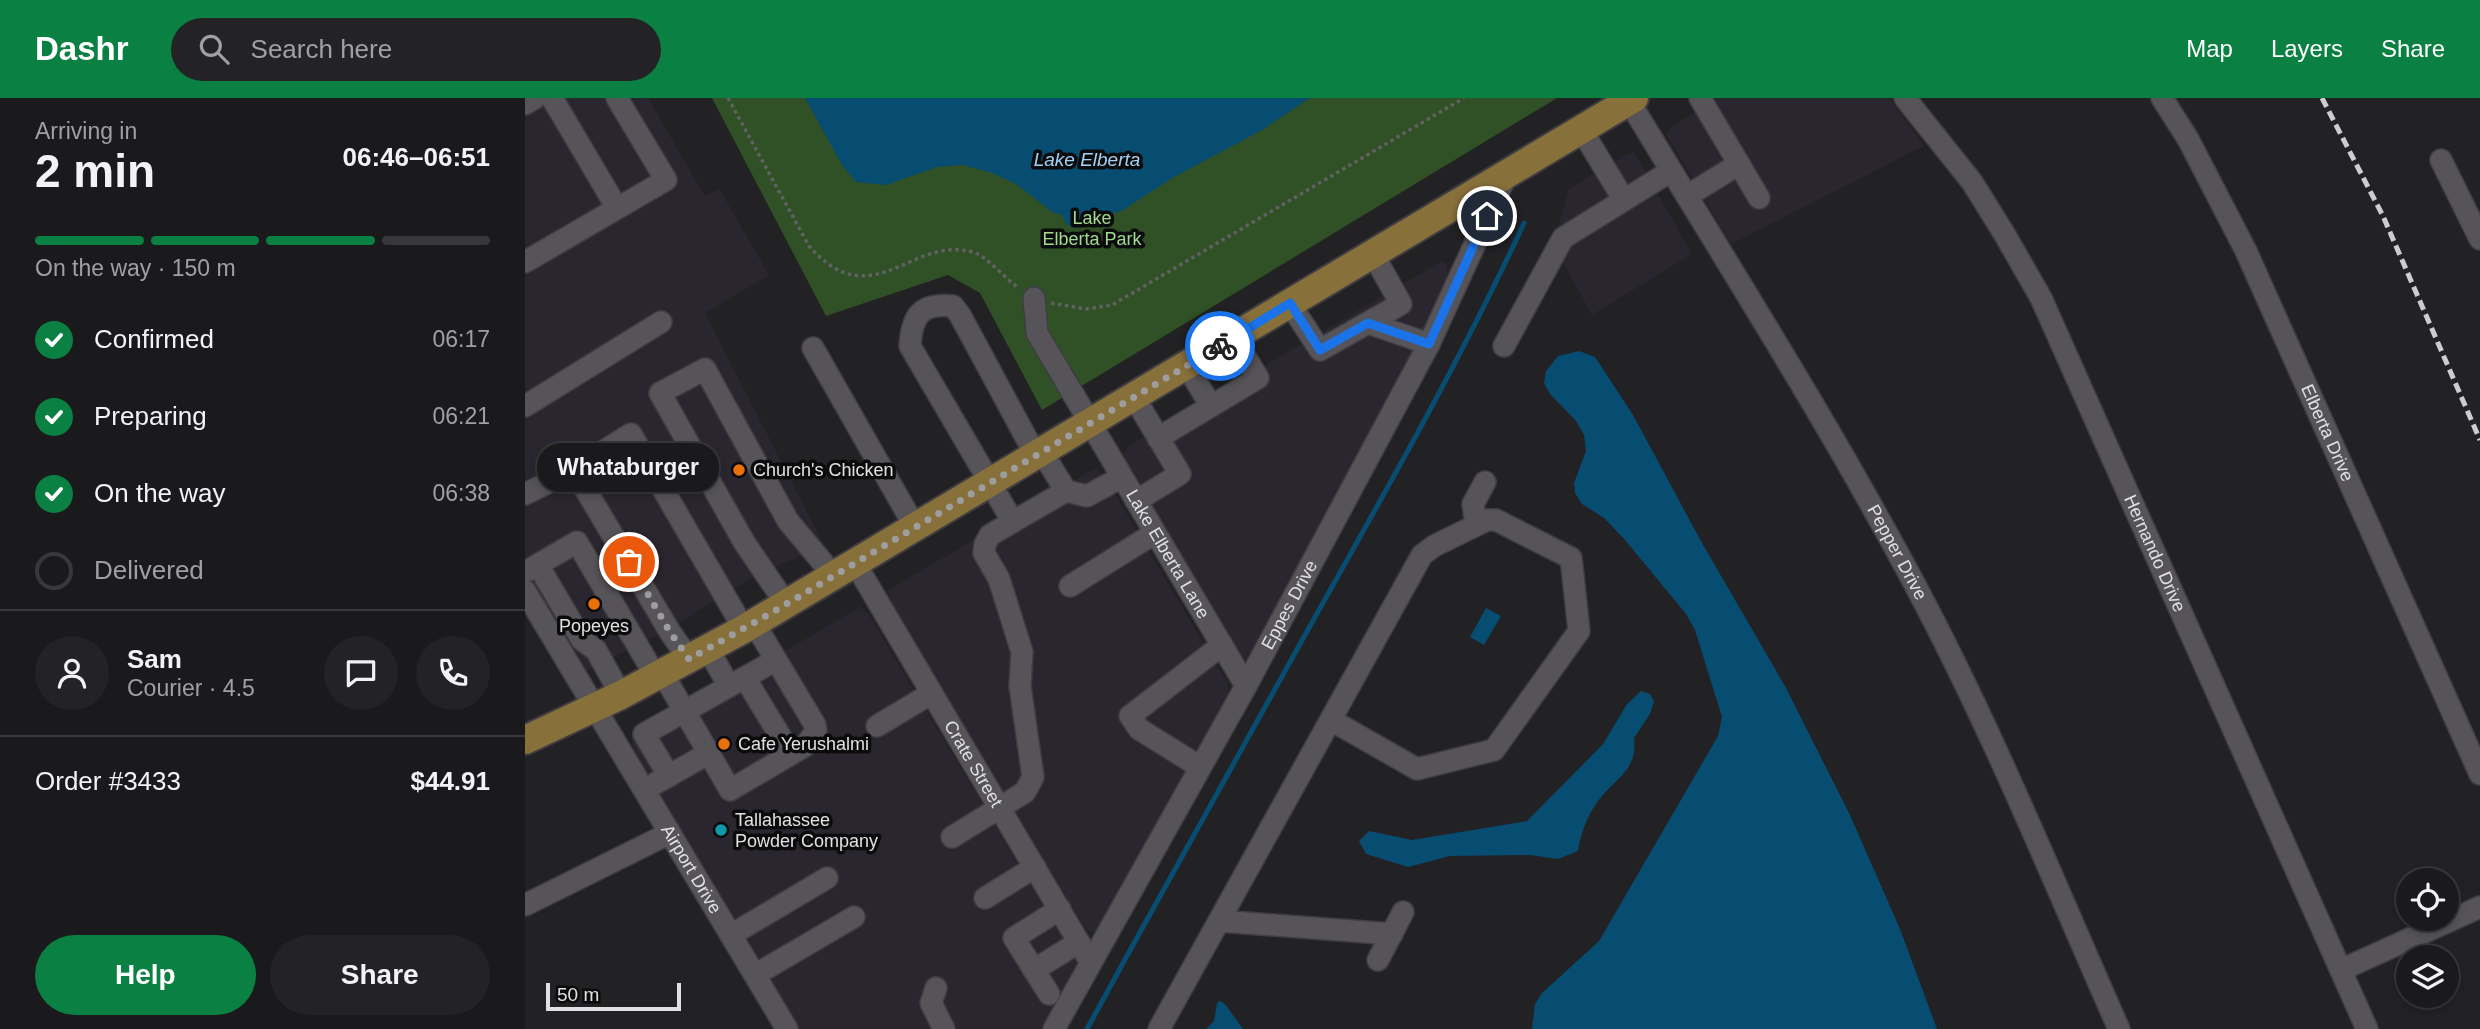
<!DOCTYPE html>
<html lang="en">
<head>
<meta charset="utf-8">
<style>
  body { margin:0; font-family:Arial,sans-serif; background:#232224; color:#f1f3f6; height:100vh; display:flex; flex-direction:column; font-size:26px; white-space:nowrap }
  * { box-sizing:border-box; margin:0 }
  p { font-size:23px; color:#9fa0a3 }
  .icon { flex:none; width:38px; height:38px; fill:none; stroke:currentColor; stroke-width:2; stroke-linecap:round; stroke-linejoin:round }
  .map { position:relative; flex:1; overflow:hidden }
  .drawer { display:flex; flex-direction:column; background:#1a191b; width:525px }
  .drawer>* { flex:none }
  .tools { position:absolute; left:1871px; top:770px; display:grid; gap:14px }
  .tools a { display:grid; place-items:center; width:63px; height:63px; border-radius:50%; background:#1a191b; box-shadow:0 4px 10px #0003,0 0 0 2px #38383a; font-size:35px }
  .scale { position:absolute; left:21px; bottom:18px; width:135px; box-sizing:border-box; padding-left:7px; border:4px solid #e1e0e3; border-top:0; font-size:19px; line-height:24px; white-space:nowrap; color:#e1e0e3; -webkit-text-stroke:5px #0c0b0c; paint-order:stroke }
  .pin { position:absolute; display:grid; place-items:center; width:60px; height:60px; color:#fff; margin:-30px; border:4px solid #fff; border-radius:50%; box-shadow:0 2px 7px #0007 }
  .courier { position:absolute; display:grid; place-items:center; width:70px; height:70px; margin:-35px; border:5px solid #1a73e8; border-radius:50%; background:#fff; color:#222; box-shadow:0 2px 9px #0007 }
  .bubble { position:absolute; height:49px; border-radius:24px; background:#1a191b; box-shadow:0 4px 10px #0003,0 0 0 2px #38383a; font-size:23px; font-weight:600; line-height:49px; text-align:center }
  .headline em { font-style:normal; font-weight:600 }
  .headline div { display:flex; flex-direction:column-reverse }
  .headline { display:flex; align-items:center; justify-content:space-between; height:119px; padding:0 35px }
  h1 { font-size:46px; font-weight:600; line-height:52px }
  .bar { display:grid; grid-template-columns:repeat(4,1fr); gap:10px 7px; align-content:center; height:84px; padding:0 35px }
  .bar i { height:9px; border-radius:5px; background:#38383a }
  .bar .on { background:#0b8043 }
  .bar p { grid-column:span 4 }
  .line { display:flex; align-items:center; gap:18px; padding:0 35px; border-top:2px solid #38383a }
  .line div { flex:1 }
  .round { display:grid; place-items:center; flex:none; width:74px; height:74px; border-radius:37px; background:#232224 }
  ol { padding:0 35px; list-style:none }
  li { display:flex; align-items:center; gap:21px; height:77px }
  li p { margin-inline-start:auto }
  li .icon { padding:7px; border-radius:50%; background:#0b8043; color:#fff; stroke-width:4 }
  li:last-child { color:#9fa0a3 }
  li i { width:38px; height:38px; border:4px solid #38383a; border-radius:50% }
  .action { display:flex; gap:14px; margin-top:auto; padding:14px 35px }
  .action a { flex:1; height:80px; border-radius:42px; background:#0b8043; color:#fff; font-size:28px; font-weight:600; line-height:80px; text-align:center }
  .action a+a { background:#232224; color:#f1f3f6 }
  header { display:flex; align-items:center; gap:42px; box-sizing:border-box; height:98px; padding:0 35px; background:#0b8043; color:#fff }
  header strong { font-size:33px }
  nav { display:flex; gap:38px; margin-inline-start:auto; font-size:24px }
  .search { width:490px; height:63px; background:#232224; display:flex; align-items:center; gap:18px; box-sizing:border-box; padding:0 24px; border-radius:38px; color:#9fa0a3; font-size:26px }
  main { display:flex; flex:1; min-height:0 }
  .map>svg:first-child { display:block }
</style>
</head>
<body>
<header>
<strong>Dashr</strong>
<div class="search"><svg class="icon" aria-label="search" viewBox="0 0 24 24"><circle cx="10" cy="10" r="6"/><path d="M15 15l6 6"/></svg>Search here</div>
<nav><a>Map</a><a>Layers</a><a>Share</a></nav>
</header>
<main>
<section class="drawer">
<div class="headline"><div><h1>2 min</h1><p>Arriving in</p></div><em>06:46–06:51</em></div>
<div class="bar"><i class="on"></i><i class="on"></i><i class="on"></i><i></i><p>On the way · 150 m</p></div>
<ol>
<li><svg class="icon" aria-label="check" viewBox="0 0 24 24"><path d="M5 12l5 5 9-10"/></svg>Confirmed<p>06:17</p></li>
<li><svg class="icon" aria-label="check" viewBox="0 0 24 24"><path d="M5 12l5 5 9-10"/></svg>Preparing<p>06:21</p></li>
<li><svg class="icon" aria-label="check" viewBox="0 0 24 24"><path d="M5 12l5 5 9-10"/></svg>On the way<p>06:38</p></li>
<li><i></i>Delivered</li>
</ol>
<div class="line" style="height:126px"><a class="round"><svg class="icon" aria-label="person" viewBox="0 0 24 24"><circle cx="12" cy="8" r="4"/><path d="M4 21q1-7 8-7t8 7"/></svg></a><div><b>Sam</b><p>Courier · 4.5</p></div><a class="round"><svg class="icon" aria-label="chat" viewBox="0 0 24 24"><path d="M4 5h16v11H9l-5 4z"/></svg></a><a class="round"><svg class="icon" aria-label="phone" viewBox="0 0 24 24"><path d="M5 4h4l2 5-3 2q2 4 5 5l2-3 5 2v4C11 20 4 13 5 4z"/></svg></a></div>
<div class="line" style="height:91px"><div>Order #3433</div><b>$44.91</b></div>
<div class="action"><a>Help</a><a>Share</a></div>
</section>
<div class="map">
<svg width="1955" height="931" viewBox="0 0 1955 931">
  <rect width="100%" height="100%" fill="#222124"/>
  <g fill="#2a262f">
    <path d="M 0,0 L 123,0 L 180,98 L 194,90 L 244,177 L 180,215 L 299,447 L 227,480 L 139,534 L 57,575 L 0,478 Z"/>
    <path d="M 1193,0 L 1364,0 L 1399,48 L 1206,146 L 1141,36 L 1152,25 Z"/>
    <path d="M 1109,54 L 1167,156 L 1067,217 L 1028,146 L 1044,91 L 1098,58 Z"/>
    <path d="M 917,163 L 921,166 L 923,176 L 912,208 L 729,558 L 725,561 L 716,559 L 601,365 L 598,354 L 607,346 Z"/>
    <path d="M 570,370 L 578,376 L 703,586 L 704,600 L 576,833 L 567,835 L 560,830 L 367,506 L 363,492 Z"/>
    <path d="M 335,509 L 343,515 L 552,865 L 549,876 L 518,931 L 275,931 L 108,650 L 106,637 L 258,554 Z"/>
  </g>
  <path fill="#2f5125" d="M 187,0 L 1032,0 L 517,312 L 455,195 L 423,177 L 301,218 Z"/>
  <g fill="#074c71">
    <path d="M 280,0 L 789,0 L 783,1 L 737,32 L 649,79 L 598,112 L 550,130 L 541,126 L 537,117 L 527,114 L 491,86 L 467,75 L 438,67 L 412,69 L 361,87 L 331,84 L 317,67 Z"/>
    <path d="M 1054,253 L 1070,259 L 1108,317 L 1177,445 L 1260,588 L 1325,717 L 1375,831 L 1412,931 L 1007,931 L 1010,906 L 1017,895 L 1074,843 L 1193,638 L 1197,619 L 1170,532 L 1161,516 L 1100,442 L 1079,420 L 1057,406 L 1050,395 L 1049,385 L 1061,353 L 1059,337 L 1051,323 L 1025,296 L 1019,285 L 1021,273 L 1033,258 Z"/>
    <path d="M 961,510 L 976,518 L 959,547 L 945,539 Z"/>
    <path d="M 1116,593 L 1125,596 L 1129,603 L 1125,616 L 1109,640 C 1113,673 1090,680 1073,703 C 1062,718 1056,735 1053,753 L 1033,761 L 1005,757 L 925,758 L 883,769 L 841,756 L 834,743 L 844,733 L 887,742 L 1002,723 L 1078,646 L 1102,606 Z"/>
    <path d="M 695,903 L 700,906 L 718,931 L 681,931 L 689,923 L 692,905 Z"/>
  </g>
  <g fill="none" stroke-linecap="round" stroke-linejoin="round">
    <path stroke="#074c71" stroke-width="5" d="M 562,931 C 634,799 707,667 780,537 C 856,401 934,266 999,125"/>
    <defs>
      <g id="minor">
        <path d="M 27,0 L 92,110"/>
        <path d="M 1175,0 L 1234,100"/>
        <path id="s1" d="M 1380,0 L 1447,84 L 1480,137 L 1516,200 L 1842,931"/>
        <path id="s2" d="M 1637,0 L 1663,41 L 1721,153 L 1955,676"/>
        <path id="s3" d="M 1104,3 C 1200,162 1301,320 1389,485 C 1466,629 1528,782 1594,931"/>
        <path d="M 0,6 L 10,0"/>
        <path d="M 1056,31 L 1099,102"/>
        <path d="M 1916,62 L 1955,141"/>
        <path d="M 1162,98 L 1214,66"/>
        <path d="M 0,164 L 141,82 L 92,0"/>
        <path id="s4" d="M 509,200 L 512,235 L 721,588"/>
        <path d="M 765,206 L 795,252 L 876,206 L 848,156"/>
        <path d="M 843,225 L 904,246"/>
        <path d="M 979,248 L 1038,140 L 1146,73"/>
        <path d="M 288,250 L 390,429"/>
        <path d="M 662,268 L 686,308"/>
        <path d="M 609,299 L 655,376 L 611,403"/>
        <path d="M 0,308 L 136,224"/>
        <path d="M 633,340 L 733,280 L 709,240"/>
        <path d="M 517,354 L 541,393"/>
        <path d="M 49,372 L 145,534 L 164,561"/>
        <path d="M 0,396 L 49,372 L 106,336 L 219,531"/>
        <path d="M 488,424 L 385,248 C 387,217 396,205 428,208 L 435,217 L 511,358"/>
        <path d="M 951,427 L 948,406 L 960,384"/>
        <path id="s5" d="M 330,465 L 566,865"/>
        <path d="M 13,467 L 57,542 L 71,552 L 96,597"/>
        <path d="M 0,474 L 52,444 L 131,579"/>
        <path d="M 545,488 L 630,435"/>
        <path id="s6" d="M 0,493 L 262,931"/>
        <path d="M 261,506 L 219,444 L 135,295 L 180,271 L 263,423 L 309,478"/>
        <path d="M 183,551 L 204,588"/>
        <path d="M 138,576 L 205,692 L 280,648 L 291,633 L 290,627 L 229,525"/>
        <path d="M 220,580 L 266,656"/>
        <path d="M 352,628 L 407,595"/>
        <path d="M 675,669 L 614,631 L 605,618 L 697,547"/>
        <path d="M 144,678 L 119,636 L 251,562"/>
        <path d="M 131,685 L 184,655"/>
        <path d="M 427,739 L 500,694 L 508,679 L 495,588 L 497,554 L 474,481 L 459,455 L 460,446 L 465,437 L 541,393 L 562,398 L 597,379"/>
        <path d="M 460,800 L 510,769"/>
        <path d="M 0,807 L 145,735"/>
        <path d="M 694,823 L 867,836"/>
        <path d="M 206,837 L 302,780"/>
        <path d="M 853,862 L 878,814"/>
        <path d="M 509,872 L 554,844"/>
        <path d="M 1816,872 L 1955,809"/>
        <path d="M 230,877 L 329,819"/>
        <path d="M 411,890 L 406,905 L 419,931"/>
        <path d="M 524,896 L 489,840 L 535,811"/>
        <path id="s7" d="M 529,931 L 721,588 L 904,246 L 982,76"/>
        <path d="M 634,931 L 897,457 L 909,448 L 962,422 L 971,422 L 1046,460 L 1054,533 L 969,652 L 892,671 L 806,622"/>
      </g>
      <path id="major" d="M 0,642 L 96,597 L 219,531 L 1109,0"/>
    </defs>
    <use href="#minor" stroke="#3f3d41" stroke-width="24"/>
    <use href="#major" stroke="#3f3d41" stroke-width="32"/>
    <g stroke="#616063" stroke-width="3.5" stroke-dasharray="3.5 3.5" stroke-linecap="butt">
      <path d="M 203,0 L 284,148 C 347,220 386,137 448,154 C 462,158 480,181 494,190"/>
      <path d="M 526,205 L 561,211 L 587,207 L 939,0"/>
    </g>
    <use href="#minor" stroke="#565458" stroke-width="21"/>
    <use href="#major" stroke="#88703b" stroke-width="28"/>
    <path stroke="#cdcccf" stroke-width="5" stroke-dasharray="10 5" stroke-linecap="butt" d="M 1797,0 L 1858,118 L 1955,342"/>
  </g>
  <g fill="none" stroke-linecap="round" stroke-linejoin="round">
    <path stroke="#9e9da0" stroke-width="7" stroke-dasharray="0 12.6" d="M 104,464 L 145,534 L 164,561 L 248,514 L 695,248"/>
    <path stroke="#1a73e8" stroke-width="9" d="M 695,248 L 765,205 L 795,252 L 843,225 L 904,246 L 962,118"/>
  </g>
  <g fill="#e8710a" stroke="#0c0b0c" stroke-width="2.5">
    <circle cx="214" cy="372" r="7"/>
    <circle cx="69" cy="506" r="7"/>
    <circle cx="199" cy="646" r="7"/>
  </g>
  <circle fill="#0f9aa8" stroke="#0c0b0c" stroke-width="2.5" cx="196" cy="732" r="7"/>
  <g text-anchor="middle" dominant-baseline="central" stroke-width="7" stroke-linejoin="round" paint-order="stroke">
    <g font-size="18" fill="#9fda8f" stroke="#0c0b0c">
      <text x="567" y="120">Lake<tspan x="567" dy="21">Elberta Park</tspan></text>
    </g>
    <g font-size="18" fill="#e1e0e3" stroke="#0c0b0c">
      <text stroke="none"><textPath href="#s2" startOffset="374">Elberta Drive</textPath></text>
      <text stroke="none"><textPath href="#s3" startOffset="525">Pepper Drive</textPath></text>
      <text stroke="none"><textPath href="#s1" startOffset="522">Hernando Drive</textPath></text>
      <text stroke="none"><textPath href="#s4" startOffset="292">Lake Elberta Lane</textPath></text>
      <text stroke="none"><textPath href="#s7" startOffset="485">Eppes Drive</textPath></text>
      <text stroke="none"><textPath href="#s5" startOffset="233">Crate Street</textPath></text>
      <text stroke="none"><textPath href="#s6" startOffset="324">Airport Drive</textPath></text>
    </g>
    <g font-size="18" fill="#e1e0e3" stroke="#0c0b0c" text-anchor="start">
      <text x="228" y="372">Church's Chicken</text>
      <text x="69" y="528" text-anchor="middle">Popeyes</text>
      <text x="213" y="646">Cafe Yerushalmi</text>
      <text x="210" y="722">Tallahassee<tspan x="210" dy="21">Powder Company</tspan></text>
    </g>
    <g font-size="19" font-style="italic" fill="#a1d2f5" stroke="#0c0b0c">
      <text x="562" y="61">Lake Elberta</text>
    </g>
  </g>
</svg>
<div class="tools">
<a><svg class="icon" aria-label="locate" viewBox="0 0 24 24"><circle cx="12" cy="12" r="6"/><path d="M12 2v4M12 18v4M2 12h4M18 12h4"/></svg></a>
<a><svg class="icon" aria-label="layers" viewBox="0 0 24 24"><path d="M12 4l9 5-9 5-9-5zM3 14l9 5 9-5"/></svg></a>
</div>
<div class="scale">50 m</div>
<div class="pin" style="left:104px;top:464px;background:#ea580c"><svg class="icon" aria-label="bag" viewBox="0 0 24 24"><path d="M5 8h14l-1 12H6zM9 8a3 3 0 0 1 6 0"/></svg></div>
<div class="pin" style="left:962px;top:118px;background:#1f2937"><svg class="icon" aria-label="home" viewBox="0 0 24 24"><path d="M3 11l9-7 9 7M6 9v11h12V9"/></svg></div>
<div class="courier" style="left:695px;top:248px"><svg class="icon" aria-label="bike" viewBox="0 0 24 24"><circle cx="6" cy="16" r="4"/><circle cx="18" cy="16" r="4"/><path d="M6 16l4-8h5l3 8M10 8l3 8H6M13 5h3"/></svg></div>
<div class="bubble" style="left:12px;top:345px;width:182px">Whataburger</div>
</div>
</main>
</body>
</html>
